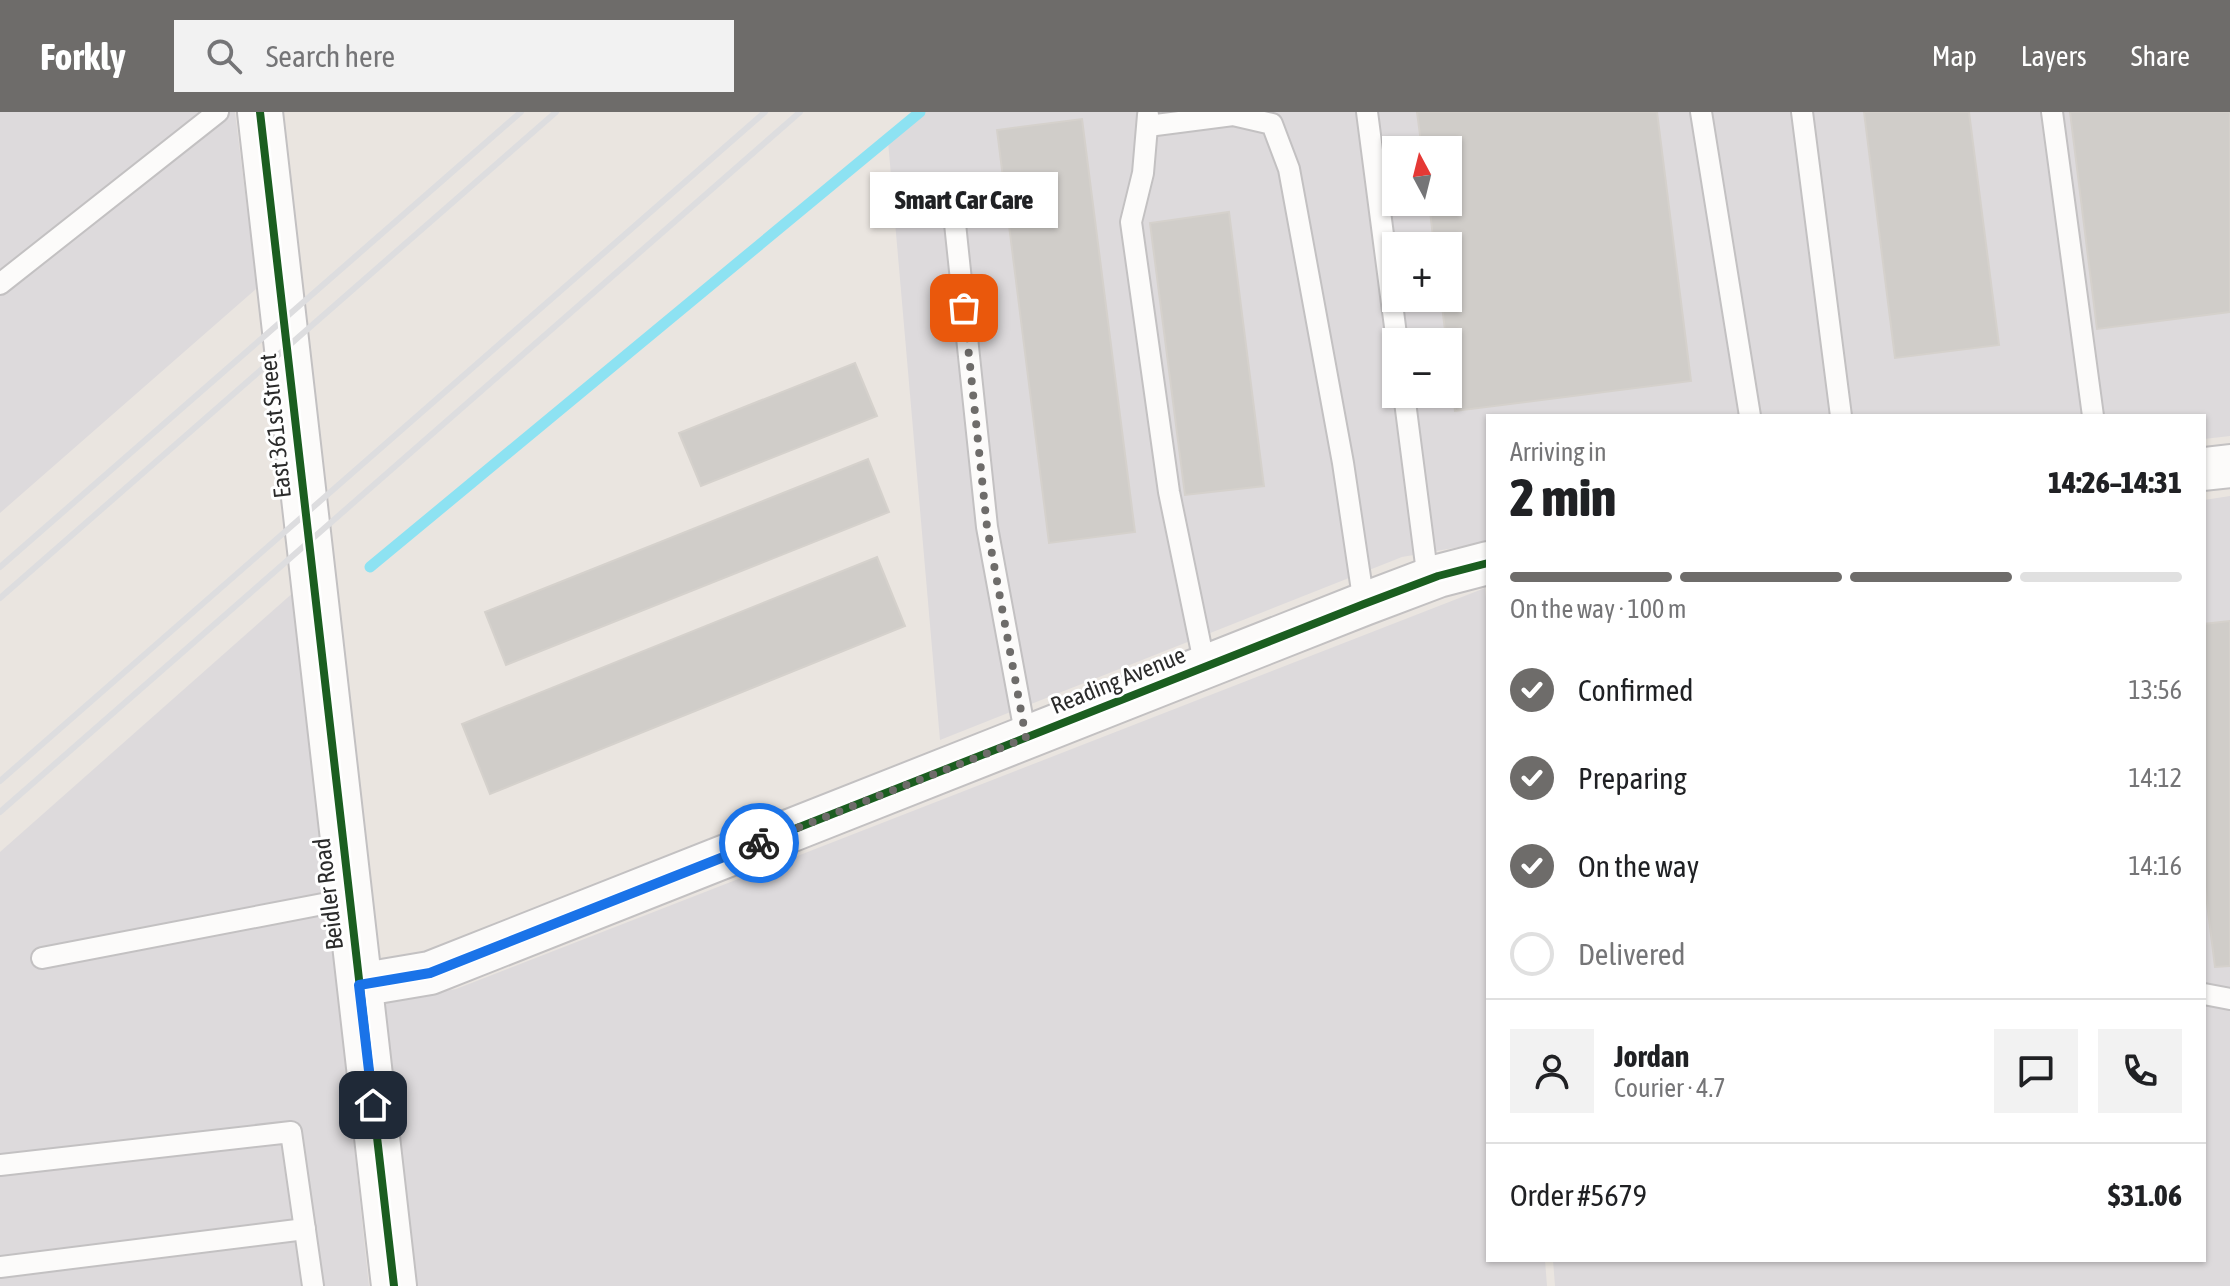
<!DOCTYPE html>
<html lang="en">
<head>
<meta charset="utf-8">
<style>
  body { margin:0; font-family:"Asap Condensed",sans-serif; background:#f2f2f2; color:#202124; height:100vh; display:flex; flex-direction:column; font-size:30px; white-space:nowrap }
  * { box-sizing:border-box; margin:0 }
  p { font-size:26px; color:#757577 }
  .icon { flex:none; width:44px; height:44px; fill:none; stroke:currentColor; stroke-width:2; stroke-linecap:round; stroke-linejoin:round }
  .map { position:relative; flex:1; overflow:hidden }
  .sheet { position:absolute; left:1486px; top:302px; width:720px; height:848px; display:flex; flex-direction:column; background:#fff; border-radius:0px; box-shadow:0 2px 6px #0004 }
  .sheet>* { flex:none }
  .needle { width:52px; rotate:353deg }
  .tools { position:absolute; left:1382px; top:24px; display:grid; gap:16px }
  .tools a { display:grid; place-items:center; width:80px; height:80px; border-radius:0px; background:#fff; box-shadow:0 2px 6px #0004; font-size:40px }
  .pin { position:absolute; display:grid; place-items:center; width:68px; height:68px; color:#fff; margin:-34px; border-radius:16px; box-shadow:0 4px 12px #0006 }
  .courier { position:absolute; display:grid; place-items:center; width:80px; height:80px; margin:-40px; border:6px solid #1a73e8; border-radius:50%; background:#fff; color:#222; box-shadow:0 2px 10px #0007 }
  .bubble { position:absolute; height:56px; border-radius:0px; background:#fff; box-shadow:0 2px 6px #0004; font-size:26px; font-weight:800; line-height:56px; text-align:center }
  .head em { font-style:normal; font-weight:800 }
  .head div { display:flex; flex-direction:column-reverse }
  .head { display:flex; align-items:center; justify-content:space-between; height:136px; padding:0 24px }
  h1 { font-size:52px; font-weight:800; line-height:60px }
  .bar { display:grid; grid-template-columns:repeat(4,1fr); gap:12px 8px; align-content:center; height:96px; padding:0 24px }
  .bar i { height:10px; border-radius:6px; background:#e0e0e0 }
  .bar .selected { background:#6e6c6a }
  .bar p { grid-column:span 4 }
  .line { display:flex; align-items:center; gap:20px; padding:0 24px; border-top:2px solid #e0e0e0 }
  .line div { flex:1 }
  .round { display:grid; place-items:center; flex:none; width:84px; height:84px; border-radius:0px; background:#f2f2f2 }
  ol { padding:0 24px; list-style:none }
  li { display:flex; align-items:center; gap:24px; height:88px }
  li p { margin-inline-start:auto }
  li .icon { padding:8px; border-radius:50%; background:#6e6c6a; color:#fff; stroke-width:4 }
  li:last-child { color:#757577 }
  li i { width:44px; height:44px; border:4px solid #e0e0e0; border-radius:50% }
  header { display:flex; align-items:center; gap:48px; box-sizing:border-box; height:112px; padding:0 40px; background:#6e6c6a; color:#fff }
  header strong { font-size:38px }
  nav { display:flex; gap:44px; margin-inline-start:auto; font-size:28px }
  .search { width:560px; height:72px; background:#f2f2f2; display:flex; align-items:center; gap:20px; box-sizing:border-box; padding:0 28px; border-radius:0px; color:#757577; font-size:30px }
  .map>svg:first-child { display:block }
</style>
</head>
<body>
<header>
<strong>Forkly</strong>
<div class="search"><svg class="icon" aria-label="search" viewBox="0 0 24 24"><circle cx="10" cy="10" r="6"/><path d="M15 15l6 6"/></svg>Search here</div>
<nav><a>Map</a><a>Layers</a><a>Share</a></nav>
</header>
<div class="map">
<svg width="2230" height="1174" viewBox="0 0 2230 1174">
  <rect width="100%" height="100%" fill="#eae5e0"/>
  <g fill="#dddadc" fill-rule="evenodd">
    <path d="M 0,0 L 235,0 L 257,176 L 0,401 Z"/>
    <path d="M 922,0 L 2230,0 L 2230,324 L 2204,327 L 2204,304 L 1488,304 L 1488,430 L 1402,445 L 940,628 L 888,29 ZM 1396,38 L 1448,38 L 1448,90 L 1396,90 ZM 1396,134 L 1448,134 L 1448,186 L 1396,186 ZM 1396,230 L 1448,230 L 1448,282 L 1396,282 Z"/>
    <path d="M 2230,384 L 2230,1174 L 1555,1174 L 1553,1148 L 2204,1148 L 2204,388 Z"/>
    <path d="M 1485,476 L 1488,509 L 1488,1148 L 1545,1148 L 1547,1174 L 417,1174 L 383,889 L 456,877 Z"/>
    <path d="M 295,479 L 369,1174 L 0,1174 L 0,740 Z"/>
  </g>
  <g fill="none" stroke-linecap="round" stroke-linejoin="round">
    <path stroke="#8de2f2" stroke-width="11" d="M 370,455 L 920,0"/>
  </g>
  <g fill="#d0cdc9" stroke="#d5d1cc" stroke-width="2">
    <path d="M 1417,0 L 1657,0 L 1691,269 L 1455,299 L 1441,186 L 1448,186 L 1448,134 L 1434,134 L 1429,90 L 1448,90 L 1448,38 L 1422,38 Z"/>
    <path d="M 1864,0 L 1969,0 L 1999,233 L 1895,246 Z"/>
    <path d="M 2070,0 L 2230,0 L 2230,200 L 2097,217 Z"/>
    <path d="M 1082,7 L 1135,420 L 1049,431 L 997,18 Z"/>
    <path d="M 1229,100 L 1264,374 L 1185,383 L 1150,111 Z"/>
    <path d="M 855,251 L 877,304 L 701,374 L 679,321 Z"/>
    <path d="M 868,347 L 889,400 L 506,553 L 485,500 Z"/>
    <path d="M 877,445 L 905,514 L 490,682 L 462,612 Z"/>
    <path d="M 2230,509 L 2230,854 L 2215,855 L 2204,767 L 2204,512 Z"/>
  </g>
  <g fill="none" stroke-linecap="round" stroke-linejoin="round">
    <defs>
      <g id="service">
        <path d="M 1367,0 L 1397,230"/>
        <path d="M 1701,0 L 1750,304"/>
        <path d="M 1802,0 L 1841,304"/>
        <path d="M 2052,0 L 2093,304"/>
        <path d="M 1148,3 L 1143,61 L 1131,110 L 1169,380 L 1205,555"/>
        <path d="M 1148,14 L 1233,3 L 1272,12 L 1289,57 L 1343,351 L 1364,492"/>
        <path d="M 954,102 L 987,415 L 1026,626"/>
        <path d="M 0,172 L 218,0"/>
        <path d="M 1404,282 L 1428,468"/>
        <path d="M 42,846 L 349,787"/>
        <path d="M 2204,882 L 2230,887"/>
        <path d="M 0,1053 L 291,1020 L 313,1174"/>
        <path d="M 0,1155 L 305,1117"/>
      </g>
      <g id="minor">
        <path d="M 2204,357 L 2230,354"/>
        <path d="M 359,873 L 430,861 L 1364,492 L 1438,464 L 1488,451"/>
      </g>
      <path id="tertiary" d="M 260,0 L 394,1174"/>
    </defs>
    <use href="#service" stroke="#c3c1c2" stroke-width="24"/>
    <use href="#minor" stroke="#c3c1c2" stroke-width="46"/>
    <use href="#tertiary" stroke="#c3c1c2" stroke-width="48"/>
    <use href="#service" stroke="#fcfbfa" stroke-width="20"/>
    <use href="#minor" stroke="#fcfbfa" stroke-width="42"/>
    <use href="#tertiary" stroke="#fcfbfa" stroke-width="44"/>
    <g stroke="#dddddf" stroke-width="6">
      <path d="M 0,455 L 521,0"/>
      <path d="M 0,486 L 556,0"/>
      <path d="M 0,669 L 765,0"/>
      <path d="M 0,700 L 800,0"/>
    </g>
    <defs>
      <g id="cycleway">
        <path d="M 260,0 L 394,1174"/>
        <path d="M 359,873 L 430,861 L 1364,492 L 1438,464 L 1488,451"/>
      </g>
    </defs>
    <use href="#cycleway" stroke="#fff" stroke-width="13"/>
    <use href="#cycleway" stroke="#1b5e20" stroke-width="8"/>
  </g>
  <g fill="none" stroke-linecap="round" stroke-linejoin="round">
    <path stroke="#6e6c6a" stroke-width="8" stroke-dasharray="0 14.4" d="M 759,731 L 1026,626 L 987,415 L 964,196"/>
    <path stroke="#1a73e8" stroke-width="10" d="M 373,993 L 359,873 L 430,861 L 759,731"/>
  </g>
  <g text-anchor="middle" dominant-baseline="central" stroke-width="6" stroke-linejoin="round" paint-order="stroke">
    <g font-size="24" fill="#2b2b2b" stroke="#fff">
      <text transform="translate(275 314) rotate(-96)">East 361st Street</text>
      <text transform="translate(1118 568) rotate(-22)">Reading Avenue</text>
      <text transform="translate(328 782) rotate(-97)">Beidler Road</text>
    </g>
  </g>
</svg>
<div class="tools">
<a><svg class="needle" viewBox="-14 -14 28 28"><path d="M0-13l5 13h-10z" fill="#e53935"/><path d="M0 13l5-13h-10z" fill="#757577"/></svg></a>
<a>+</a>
<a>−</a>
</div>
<div class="pin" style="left:964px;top:196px;background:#ea580c"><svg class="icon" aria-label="bag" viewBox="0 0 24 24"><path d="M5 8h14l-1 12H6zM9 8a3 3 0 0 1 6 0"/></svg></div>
<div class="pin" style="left:373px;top:993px;background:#1f2937"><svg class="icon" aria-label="home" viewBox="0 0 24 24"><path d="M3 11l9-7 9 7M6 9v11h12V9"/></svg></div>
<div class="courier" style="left:759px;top:731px"><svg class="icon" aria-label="bike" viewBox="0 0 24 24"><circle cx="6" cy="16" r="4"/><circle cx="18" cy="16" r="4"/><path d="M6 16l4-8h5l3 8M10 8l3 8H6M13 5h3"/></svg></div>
<div class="bubble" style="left:870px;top:60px;width:188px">Smart Car Care</div>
<section class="sheet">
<div class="head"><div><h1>2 min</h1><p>Arriving in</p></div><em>14:26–14:31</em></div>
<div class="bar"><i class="selected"></i><i class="selected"></i><i class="selected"></i><i></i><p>On the way · 100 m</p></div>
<ol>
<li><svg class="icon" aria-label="check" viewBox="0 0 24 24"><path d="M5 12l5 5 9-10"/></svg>Confirmed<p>13:56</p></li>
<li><svg class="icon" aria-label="check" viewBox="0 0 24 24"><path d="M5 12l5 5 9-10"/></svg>Preparing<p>14:12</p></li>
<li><svg class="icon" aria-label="check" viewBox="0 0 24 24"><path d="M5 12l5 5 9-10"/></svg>On the way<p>14:16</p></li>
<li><i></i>Delivered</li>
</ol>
<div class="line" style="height:144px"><a class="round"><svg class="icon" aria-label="person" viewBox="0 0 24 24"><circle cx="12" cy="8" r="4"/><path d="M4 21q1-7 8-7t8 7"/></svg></a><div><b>Jordan</b><p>Courier · 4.7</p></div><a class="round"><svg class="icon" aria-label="chat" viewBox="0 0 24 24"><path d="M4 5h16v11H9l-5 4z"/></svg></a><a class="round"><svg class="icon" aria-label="phone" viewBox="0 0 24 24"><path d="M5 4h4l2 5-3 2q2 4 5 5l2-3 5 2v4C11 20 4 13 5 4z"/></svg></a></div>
<div class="line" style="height:104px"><div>Order #5679</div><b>$31.06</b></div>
</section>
</div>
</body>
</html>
